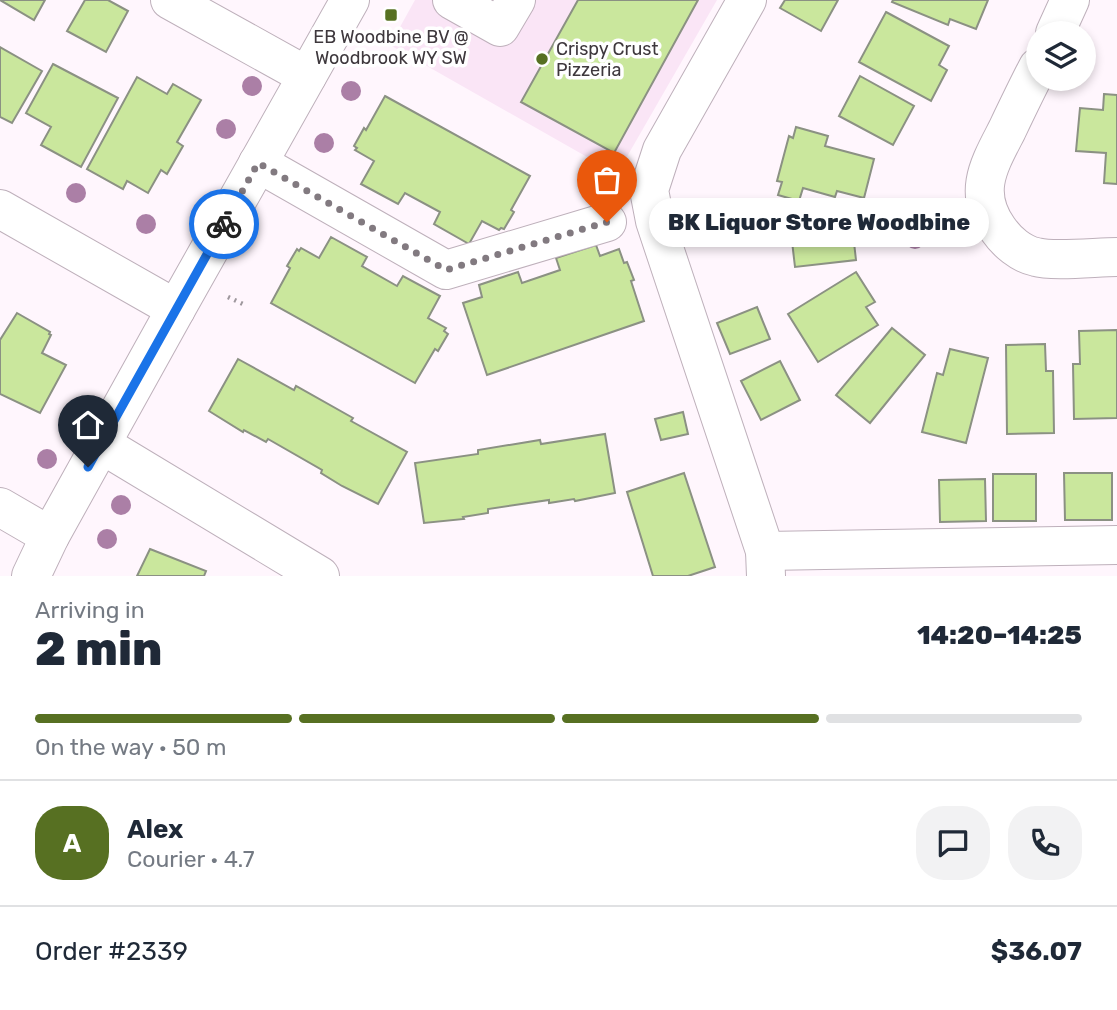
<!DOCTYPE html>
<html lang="en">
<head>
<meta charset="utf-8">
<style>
  body { margin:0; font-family:Rubik,sans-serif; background:#f2f2f3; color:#1f2937; height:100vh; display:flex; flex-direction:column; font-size:26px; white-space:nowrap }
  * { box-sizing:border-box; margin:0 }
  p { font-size:23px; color:#747a83 }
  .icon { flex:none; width:38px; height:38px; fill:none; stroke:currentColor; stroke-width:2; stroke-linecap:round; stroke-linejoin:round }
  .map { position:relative; height:576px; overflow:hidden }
  .details { display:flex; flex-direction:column; background:#fff; flex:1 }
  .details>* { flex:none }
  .buttons { position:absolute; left:1026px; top:21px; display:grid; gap:14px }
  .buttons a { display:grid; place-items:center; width:70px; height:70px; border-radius:50%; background:#fff; box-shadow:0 4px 10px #0003; font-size:35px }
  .pin { position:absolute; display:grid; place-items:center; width:60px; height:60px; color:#fff; margin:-72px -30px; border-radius:50% 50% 50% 0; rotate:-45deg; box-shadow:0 0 7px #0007 }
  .pin .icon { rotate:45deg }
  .courier { position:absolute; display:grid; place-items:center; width:70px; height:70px; margin:-35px; border:5px solid #1a73e8; border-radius:50%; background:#fff; color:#222; box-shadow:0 2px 9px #0007 }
  .bubble { position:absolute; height:49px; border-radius:24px; background:#fff; box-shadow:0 4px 10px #0003; font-size:23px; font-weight:800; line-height:49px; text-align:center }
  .summary em { font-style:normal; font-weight:800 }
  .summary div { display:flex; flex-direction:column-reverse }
  .summary { display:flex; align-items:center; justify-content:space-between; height:119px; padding:0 35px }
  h1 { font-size:46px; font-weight:800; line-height:52px }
  .bar { display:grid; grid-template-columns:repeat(4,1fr); gap:10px 7px; align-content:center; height:84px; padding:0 35px }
  .bar i { height:9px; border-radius:5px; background:#e0e1e3 }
  .bar .selected { background:#577022 }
  .bar p { grid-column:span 4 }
  .line { display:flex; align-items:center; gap:18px; padding:0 35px; border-top:2px solid #e0e1e3 }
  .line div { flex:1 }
  .round { display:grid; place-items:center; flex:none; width:74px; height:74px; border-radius:28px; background:#f2f2f3 }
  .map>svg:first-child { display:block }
</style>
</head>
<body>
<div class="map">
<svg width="1117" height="576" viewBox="0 0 1117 576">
  <rect width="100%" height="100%" fill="#fff6fd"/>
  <path fill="#fae5f6" d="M 415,0 L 717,0 L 617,174 L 390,45 Z"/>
  <g fill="#cae79d" stroke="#8b9183" stroke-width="2">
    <path d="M 0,0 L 45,0 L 34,20 Z"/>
    <path d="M 85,0 L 108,0 L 128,11 L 106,52 L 67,31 Z"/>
    <path d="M 578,0 L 698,0 L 614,153 L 521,102 Z"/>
    <path d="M 785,0 L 838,0 L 821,31 L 780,8 Z"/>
    <path d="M 893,0 L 988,0 L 976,29 L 950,19 L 948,25 L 892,2 Z"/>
    <path d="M 886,12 L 949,46 L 939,65 L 947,70 L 931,101 L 859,62 Z"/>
    <path d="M 0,47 L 42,71 L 12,123 L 0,117 Z"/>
    <path d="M 53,64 L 118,98 L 81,167 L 41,145 L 51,127 L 26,113 Z"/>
    <path d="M 860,76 L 914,106 L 893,145 L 839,116 Z"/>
    <path d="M 137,77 L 167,94 L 173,84 L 201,100 L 177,142 L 183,146 L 167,174 L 161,170 L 148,193 L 127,181 L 123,189 L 87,169 Z"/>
    <path d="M 1104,94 L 1117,95 L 1117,184 L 1104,183 L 1106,153 L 1076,151 L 1080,108 L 1103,110 Z"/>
    <path d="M 385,96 L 530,176 L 511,210 L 514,212 L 504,229 L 501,228 L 499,230 L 482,221 L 469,244 L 434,224 L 440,212 L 405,193 L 398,204 L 361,184 L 374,161 L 355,150 L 357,148 L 354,146 L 364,128 L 366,130 Z"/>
    <path d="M 796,127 L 828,136 L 825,146 L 874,159 L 864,198 L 837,191 L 835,197 L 803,188 L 799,201 L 778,195 L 782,182 L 777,181 L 789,136 L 793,138 Z"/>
    <path d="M 851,216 L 856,260 L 795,267 L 790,224 Z"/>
    <path d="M 331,237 L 367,257 L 362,266 L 397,286 L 403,276 L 440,296 L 428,318 L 446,328 L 444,331 L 448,334 L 438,351 L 435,349 L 415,383 L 271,303 L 290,268 L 287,266 L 297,249 L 299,251 L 301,248 L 319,258 Z"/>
    <path d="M 596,245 L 600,256 L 619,249 L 624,263 L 627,262 L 634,280 L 631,281 L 644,321 L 487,375 L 463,303 L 482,297 L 479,285 L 518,272 L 522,283 L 560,270 L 556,258 Z"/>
    <path d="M 856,272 L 875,302 L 866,307 L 878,325 L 818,362 L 788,314 Z"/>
    <path d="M 757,307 L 770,339 L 730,354 L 717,323 Z"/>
    <path d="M 17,313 L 50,332 L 49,334 L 51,335 L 42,353 L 66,365 L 40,413 L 0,394 L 0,340 Z"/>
    <path d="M 892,328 L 925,355 L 870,423 L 836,395 Z"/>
    <path d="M 1117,330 L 1117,418 L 1074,419 L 1073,364 L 1080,364 L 1079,331 Z"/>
    <path d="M 1045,344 L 1046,371 L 1053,371 L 1054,433 L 1007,434 L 1006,345 Z"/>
    <path d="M 950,349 L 988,358 L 966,443 L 922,432 L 937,373 L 943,375 Z"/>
    <path d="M 238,359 L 294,390 L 296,386 L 353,418 L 351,421 L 407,452 L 378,504 L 342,486 L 321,473 L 322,470 L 268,439 L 266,442 L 244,430 L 243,432 L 209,411 Z"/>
    <path d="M 780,361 L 800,400 L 761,420 L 741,381 Z"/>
    <path d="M 683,412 L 688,434 L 661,440 L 655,419 Z"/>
    <path d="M 605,434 L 615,493 L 575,501 L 574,499 L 549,503 L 549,500 L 488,509 L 488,513 L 463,517 L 464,519 L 424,523 L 415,463 L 478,454 L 478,450 L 540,440 L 541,444 Z"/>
    <path d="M 684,473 L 715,567 L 688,576 L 653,576 L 627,492 Z"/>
    <path d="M 1064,473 L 1112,473 L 1112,520 L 1065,520 Z"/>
    <rect x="993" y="474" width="43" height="47"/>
    <path d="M 985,479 L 986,521 L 940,522 L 939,480 Z"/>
    <path d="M 150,549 L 206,571 L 204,576 L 137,576 Z"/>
  </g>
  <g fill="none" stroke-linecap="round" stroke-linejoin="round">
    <defs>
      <g id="minor">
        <path d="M 170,0 L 307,76"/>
        <path d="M 452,0 L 500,27 L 516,0"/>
        <path d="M 747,0 L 662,150 L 649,190 L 655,221 L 765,551 L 766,576"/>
        <path d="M 1055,33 L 1070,0"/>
        <path d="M 1038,67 C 1027,88 1017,109 1007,130 C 989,165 972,192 998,229 C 1007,242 1021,254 1036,257 C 1053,262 1097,257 1117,257"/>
        <path d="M 258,163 L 446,270 L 607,222"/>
        <path d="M 0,209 L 176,309"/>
        <path d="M 101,444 L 320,576"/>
        <path d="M 0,507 L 50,536"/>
        <path d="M 765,551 L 1117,545"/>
        <path d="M 31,576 L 50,536 L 176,309 L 350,0"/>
      </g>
    </defs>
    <use href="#minor" stroke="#beb0bb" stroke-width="40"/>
    <path stroke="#9e979d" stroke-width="4.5" stroke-dasharray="2 5" stroke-linecap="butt" d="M 228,297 L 243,304"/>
    <use href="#minor" stroke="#fff" stroke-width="38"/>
  </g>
  <g fill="#ab7fa6">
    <circle cx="252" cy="86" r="10"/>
    <circle cx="351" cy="91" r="10"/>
    <circle cx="226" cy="129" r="10"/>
    <circle cx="324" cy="143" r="10"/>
    <circle cx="76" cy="193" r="10"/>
    <circle cx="146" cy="224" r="10"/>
    <circle cx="915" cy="239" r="10"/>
    <circle cx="47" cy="459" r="10"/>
    <circle cx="121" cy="505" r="10"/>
    <circle cx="107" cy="539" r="10"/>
  </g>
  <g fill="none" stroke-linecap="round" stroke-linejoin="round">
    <path stroke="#827a80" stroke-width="7" stroke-dasharray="0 12.6" d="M 224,224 L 258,163 L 446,270 L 607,222"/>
    <path stroke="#1a73e8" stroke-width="9" d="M 88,467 L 224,224"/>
  </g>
  <g fill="#577022" stroke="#fff" stroke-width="2.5">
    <rect x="384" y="8" width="14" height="14" rx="3.5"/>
    <circle cx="542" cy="59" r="7"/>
  </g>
  <g text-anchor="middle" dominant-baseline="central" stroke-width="7" stroke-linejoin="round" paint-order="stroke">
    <g font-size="18" fill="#3e383d" stroke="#fff">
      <text x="391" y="37">EB Woodbine BV @<tspan x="391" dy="21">Woodbrook WY SW</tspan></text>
      <text x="556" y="49" text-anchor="start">Crispy Crust<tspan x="556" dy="21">Pizzeria</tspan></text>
    </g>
  </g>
</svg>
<div class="buttons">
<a><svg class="icon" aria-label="layers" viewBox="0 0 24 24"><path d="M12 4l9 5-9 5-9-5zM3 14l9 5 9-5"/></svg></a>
</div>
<div class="pin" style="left:607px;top:222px;background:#ea580c"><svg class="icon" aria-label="bag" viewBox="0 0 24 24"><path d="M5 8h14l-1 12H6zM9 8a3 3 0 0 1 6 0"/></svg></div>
<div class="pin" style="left:88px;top:467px;background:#1f2937"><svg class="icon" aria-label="home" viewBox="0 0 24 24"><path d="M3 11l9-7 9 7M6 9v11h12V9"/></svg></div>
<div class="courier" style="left:224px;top:224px"><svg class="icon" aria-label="bike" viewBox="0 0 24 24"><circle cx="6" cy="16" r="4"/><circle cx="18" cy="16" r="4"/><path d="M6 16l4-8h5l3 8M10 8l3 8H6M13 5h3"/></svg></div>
<div class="bubble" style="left:649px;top:198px;width:340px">BK Liquor Store Woodbine</div>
</div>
<section class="details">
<div class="summary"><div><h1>2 min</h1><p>Arriving in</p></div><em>14:20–14:25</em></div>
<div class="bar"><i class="selected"></i><i class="selected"></i><i class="selected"></i><i></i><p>On the way · 50 m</p></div>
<div class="line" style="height:126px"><b class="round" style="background:#577022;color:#fff">A</b><div><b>Alex</b><p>Courier · 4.7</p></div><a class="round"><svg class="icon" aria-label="chat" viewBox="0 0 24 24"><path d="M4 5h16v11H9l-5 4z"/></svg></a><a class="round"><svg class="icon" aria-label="phone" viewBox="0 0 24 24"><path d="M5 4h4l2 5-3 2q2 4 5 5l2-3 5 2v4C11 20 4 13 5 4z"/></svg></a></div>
<div class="line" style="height:91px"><div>Order #2339</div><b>$36.07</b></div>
</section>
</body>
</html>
